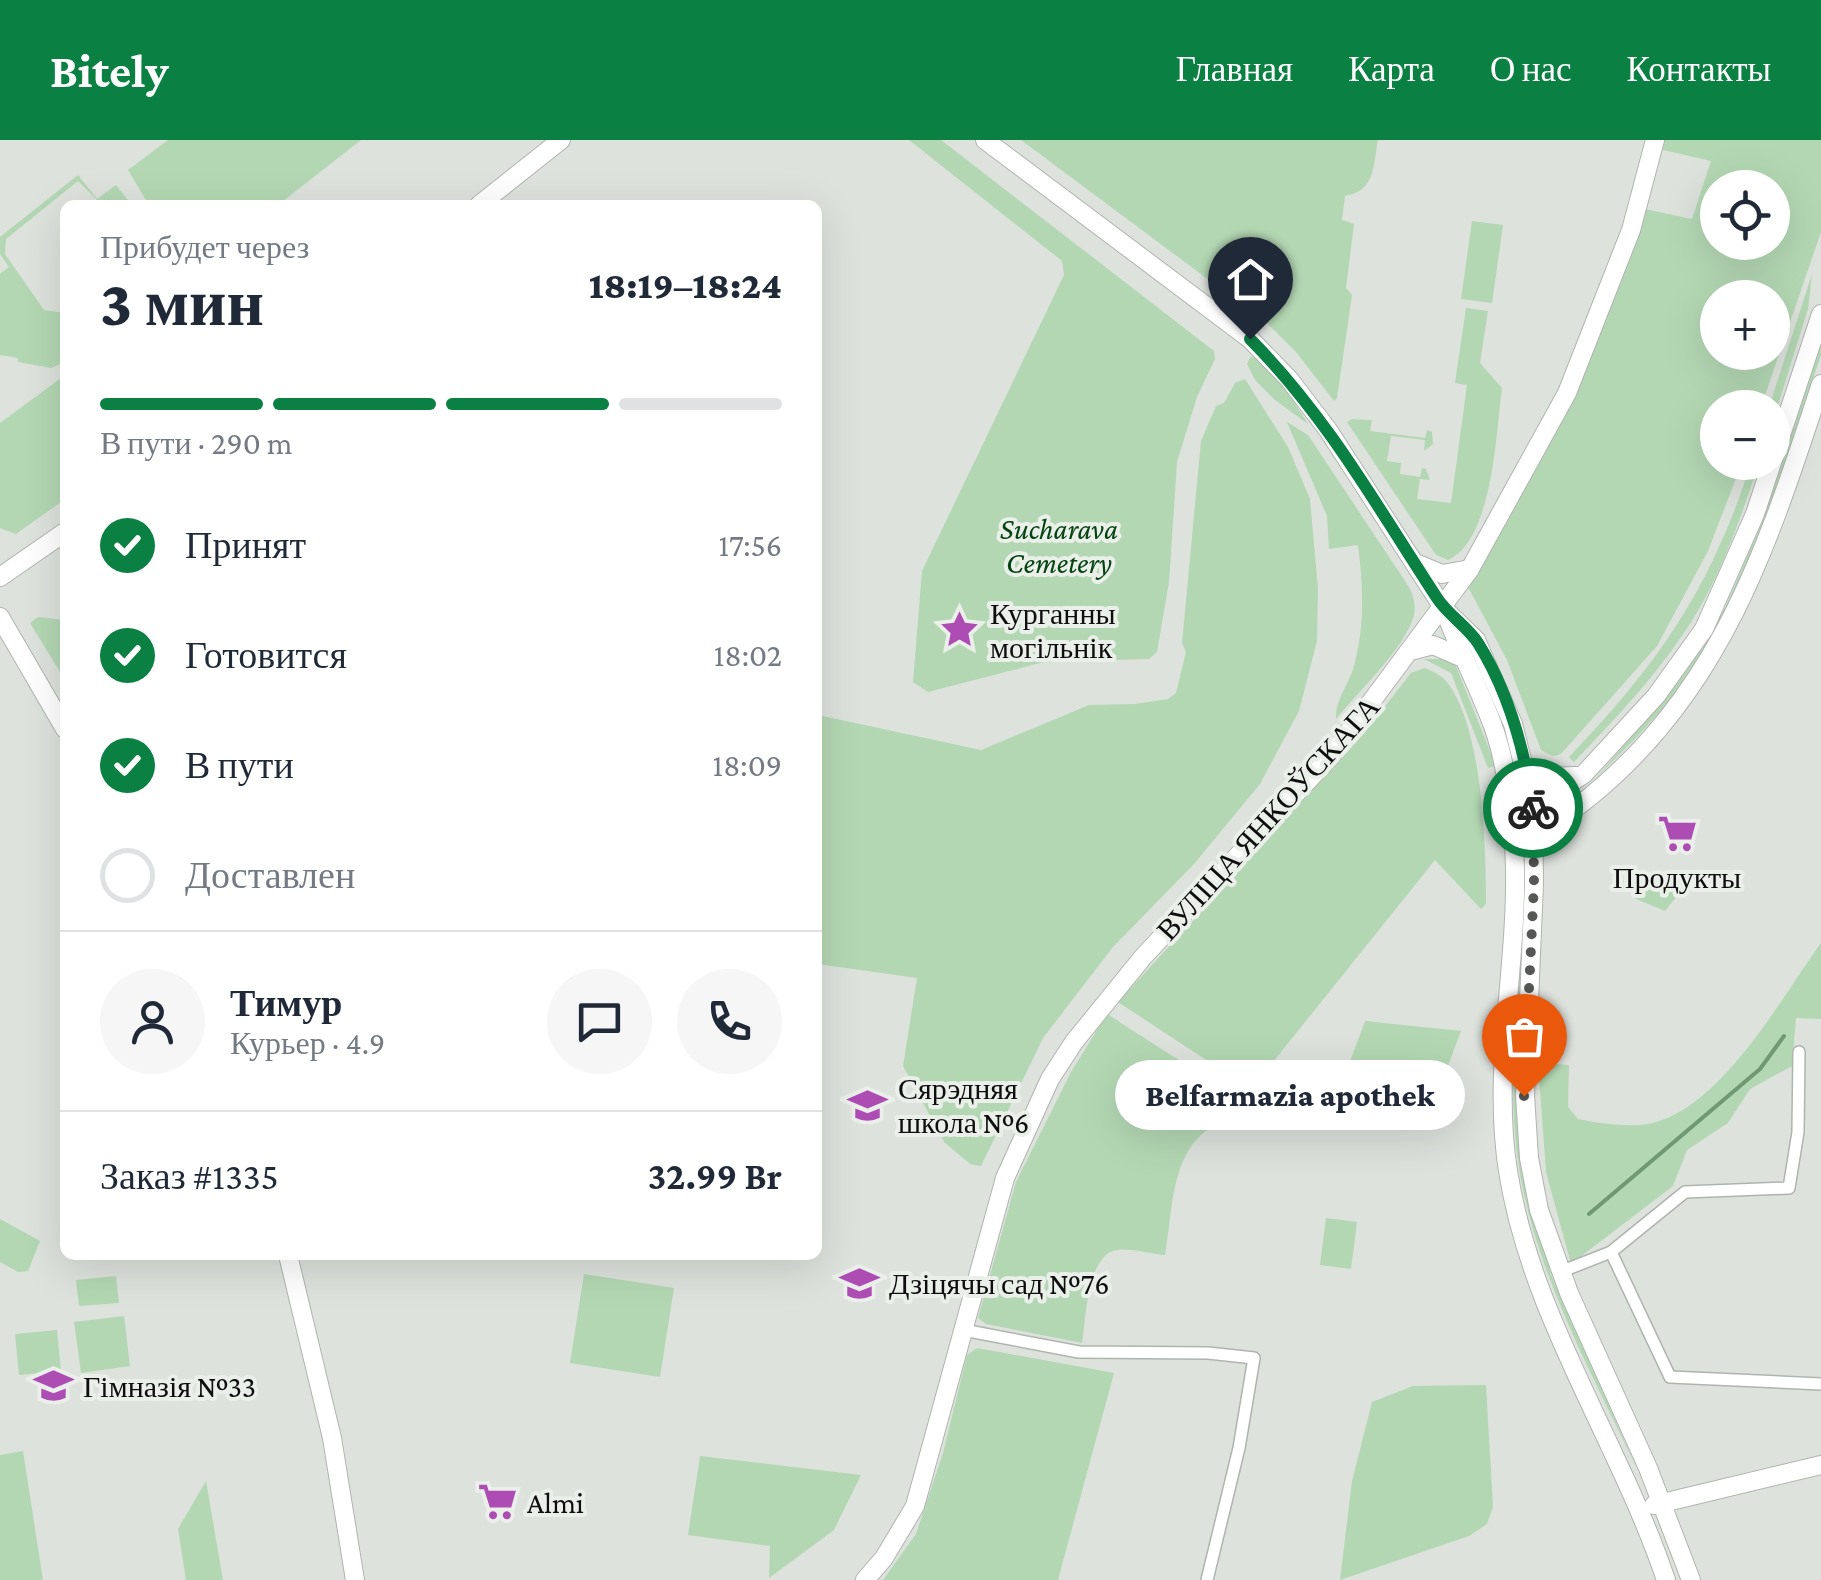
<!DOCTYPE html>
<html lang="ru">
<head>
<meta charset="utf-8">
<style>
  body { margin:0; font-family:"Crimson Pro",serif; background:#f6f6f7; color:#1f2937; height:100vh; display:flex; flex-direction:column; font-size:38px; white-space:nowrap }
  * { box-sizing:border-box; margin:0 }
  p { font-size:32px; color:#747a83 }
  .icon { flex:none; width:55px; height:55px; fill:none; stroke:currentColor; stroke-width:2; stroke-linecap:round; stroke-linejoin:round }
  .map { position:relative; flex:1; overflow:hidden }
  .side { position:absolute; left:60px; top:60px; width:762px; height:1060px; display:flex; flex-direction:column; background:#fff; border-radius:15px; box-shadow:0 10px 40px #0002 }
  .side>* { flex:none }
  .buttons { position:absolute; left:1700px; top:30px; display:grid; gap:20px }
  .buttons a { display:grid; place-items:center; width:90px; height:90px; border-radius:50%; background:#fff; box-shadow:0 10px 40px #0002; font-size:50px }
  .pin { position:absolute; display:grid; place-items:center; width:85px; height:85px; color:#fff; margin:-102px -42px; border-radius:50% 50% 50% 0; rotate:-45deg; box-shadow:0 0 10px #0007 }
  .pin .icon { rotate:45deg }
  .courier { position:absolute; display:grid; place-items:center; width:100px; height:100px; margin:-50px; border:8px solid #0b8043; border-radius:50%; background:#fff; color:#222; box-shadow:0 2px 12px #0007 }
  .bubble { position:absolute; height:70px; border-radius:35px; background:#fff; box-shadow:0 10px 40px #0002; font-size:32px; font-weight:800; line-height:70px; text-align:center }
  .head em { font-style:normal; font-weight:800 }
  .head div { display:flex; flex-direction:column-reverse }
  .head { display:flex; align-items:center; justify-content:space-between; height:170px; padding:0 40px }
  h1 { font-size:65px; font-weight:800; line-height:75px }
  .bar { display:grid; grid-template-columns:repeat(4,1fr); gap:15px 10px; align-content:center; height:120px; padding:0 40px }
  .bar i { height:12px; border-radius:8px; background:#e0e1e3 }
  .bar .current { background:#0b8043 }
  .bar p { grid-column:span 4 }
  .line { display:flex; align-items:center; gap:25px; padding:0 40px; border-top:2px solid #e0e1e3 }
  .line div { flex:1 }
  .round { display:grid; place-items:center; flex:none; width:105px; height:105px; border-radius:52px; background:#f6f6f7 }
  ol { padding:0 40px; list-style:none }
  li { display:flex; align-items:center; gap:30px; height:110px }
  li p { margin-inline-start:auto }
  li .icon { padding:10px; border-radius:50%; background:#0b8043; color:#fff; stroke-width:4 }
  li:last-child { color:#747a83 }
  li i { width:55px; height:55px; border:5px solid #e0e1e3; border-radius:50% }
  header { display:flex; align-items:center; gap:60px; box-sizing:border-box; height:140px; padding:0 50px; background:#0b8043; color:#fff }
  header strong { font-size:48px }
  nav { display:flex; gap:55px; margin-inline-start:auto; font-size:35px }
  .map>svg:first-child { display:block }
</style>
</head>
<body>
<header>
<strong>Bitely</strong>
<nav><a>Главная</a><a>Карта</a><a>О нас</a><a>Контакты</a></nav>
</header>
<div class="map">
<svg width="1821" height="1440" viewBox="0 0 1821 1440">
  <rect width="100%" height="100%" fill="#dde2dd"/>
  <g fill="#b3d7b3" fill-rule="evenodd">
    <path d="M 168,0 L 361,0 L 278,65 L 149,65 L 128,30 Z"/>
    <path d="M 909,0 L 941,0 L 1214,211 L 1215,219 L 1197,257 L 1177,322 L 1169,442 L 1157,512 L 1149,519 L 1044,522 L 928,552 L 913,542 L 922,431 L 1064,135 L 1062,121 Z"/>
    <path d="M 1021,0 L 1378,0 C 1373,27 1375,51 1345,56 L 1342,80 L 1354,84 L 1346,148 L 1352,155 L 1337,258 L 1334,261 L 1296,212 L 1268,184 Z"/>
    <path d="M 1664,0 L 1821,0 L 1821,92 L 1761,267 L 1718,268 L 1718,322 L 1742,323 L 1708,411 L 1657,506 L 1561,614 L 1553,616 L 1541,610 L 1507,520 L 1467,445 L 1563,275 L 1645,69 L 1692,79 L 1711,21 L 1663,10 ZM 1718,48 L 1772,48 L 1772,102 L 1718,102 ZM 1718,158 L 1772,158 L 1772,212 L 1718,212 Z"/>
    <path d="M 78,35 L 97,59 L 116,45 L 132,65 L 102,65 L 78,41 L 6,99 L 5,114 L 44,170 L 65,173 L 65,222 L 51,228 L 18,222 L 18,218 L 0,215 L 0,134 L 9,127 L 0,114 L 0,97 Z"/>
    <path d="M 1472,81 L 1503,85 L 1492,163 L 1461,159 Z"/>
    <path d="M 1812,134 L 1808,169 L 1773,281 L 1772,268 L 1769,267 Z"/>
    <path d="M 1466,168 L 1488,171 L 1480,223 L 1502,248 C 1496,292 1493,400 1448,420 L 1436,415 L 1347,282 L 1352,279 L 1372,280 L 1370,291 L 1425,298 L 1427,290 L 1432,292 L 1433,304 L 1424,311 L 1425,300 L 1391,296 L 1387,321 L 1401,323 L 1400,334 L 1420,337 L 1422,328 L 1426,329 L 1430,340 L 1420,339 L 1417,359 L 1451,363 L 1467,245 L 1455,243 Z"/>
    <path d="M 1821,204 L 1821,215 C 1787,319 1757,425 1699,518 C 1672,564 1632,602 1595,639 L 1662,562 L 1725,468 L 1764,377 Z"/>
    <path d="M 1250,217 L 1256,218 L 1287,251 L 1308,284 L 1275,260 L 1255,240 L 1247,224 Z"/>
    <path d="M 65,235 L 65,359 L 16,394 L 0,388 L 0,283 Z"/>
    <path d="M 1245,239 L 1288,307 L 1310,359 L 1318,449 L 1317,501 L 1299,571 L 1260,644 L 1194,724 L 1113,807 L 1043,898 L 981,1026 L 970,1024 L 944,1002 L 903,926 L 917,838 L 818,824 L 818,575 L 981,610 L 1089,565 L 1135,564 L 1168,559 L 1176,553 L 1186,512 L 1182,503 L 1201,301 L 1216,266 L 1224,263 L 1235,243 Z"/>
    <path d="M 1287,282 L 1308,295 L 1407,444 C 1413,453 1416,464 1414,475 C 1406,507 1358,552 1336,579 C 1335,559 1351,542 1355,522 C 1365,483 1363,444 1358,405 L 1329,409 L 1327,376 Z"/>
    <path d="M 1751,323 L 1759,323 C 1741,376 1723,431 1693,479 C 1660,532 1616,578 1574,622 L 1569,617 C 1659,523 1711,448 1751,323 Z"/>
    <path d="M 38,477 L 65,480 L 65,540 L 30,483 Z"/>
    <path d="M 1424,519 L 1443,519 L 1456,526 L 1496,626 L 1488,628 L 1451,533 Z"/>
    <path d="M 1425,528 C 1432,531 1441,535 1445,540 C 1483,583 1486,708 1486,764 L 1481,769 L 1435,720 L 1273,922 L 1247,923 L 1226,933 L 1118,862 L 1361,597 L 1411,533 Z"/>
    <path d="M 1653,731 L 1680,752 L 1665,771 L 1634,758 Z"/>
    <path d="M 1524,732 L 1526,759 L 1516,938 L 1522,1034 L 1552,1137 L 1636,1327 C 1589,1227 1531,1125 1517,1014 C 1506,921 1521,826 1524,732 Z"/>
    <path d="M 1821,803 L 1821,879 L 1796,878 L 1792,926 L 1750,949 L 1728,983 L 1687,1010 L 1673,1046 L 1571,1124 L 1546,1032 L 1538,923 L 1569,925 L 1568,967 L 1578,979 C 1597,983 1621,986 1640,985 C 1716,979 1780,859 1821,803 Z"/>
    <path d="M 1107,874 L 1216,944 L 1210,988 C 1170,1014 1173,1072 1165,1115 C 1151,1114 1131,1108 1117,1110 C 1087,1114 1086,1180 1082,1203 L 986,1184 L 978,1178 L 1016,1042 L 1071,932 Z"/>
    <path d="M 1365,881 L 1461,891 L 1441,944 L 1345,935 Z"/>
    <path d="M 1326,1078 L 1357,1082 L 1351,1129 L 1320,1125 Z"/>
    <path d="M 0,1079 L 40,1101 L 28,1131 L 18,1132 L 0,1122 Z"/>
    <path d="M 584,1134 L 674,1148 L 660,1237 L 570,1223 Z"/>
    <path d="M 116,1136 L 119,1163 L 79,1166 L 76,1140 Z"/>
    <path d="M 124,1176 L 130,1226 L 81,1233 L 74,1182 Z"/>
    <path d="M 57,1190 L 61,1231 L 19,1235 L 15,1194 Z"/>
    <path d="M 977,1208 L 1114,1233 L 1058,1440 L 883,1440 L 916,1394 L 943,1313 L 967,1215 Z"/>
    <path d="M 1486,1245 L 1493,1367 L 1487,1384 L 1469,1396 L 1340,1440 L 1352,1341 L 1372,1262 L 1413,1246 Z"/>
    <path d="M 23,1311 L 43,1440 L 0,1440 L 0,1315 Z"/>
    <path d="M 700,1316 L 861,1335 L 834,1390 L 769,1438 L 770,1406 L 688,1395 Z"/>
    <path d="M 206,1341 L 223,1440 L 186,1440 L 178,1389 Z"/>
  </g>
  <g fill="none" stroke-linecap="round" stroke-linejoin="round">
    <path stroke="#709872" stroke-width="4" d="M 1589,1074 L 1760,929 L 1784,896"/>
    <defs>
      <g id="street">
        <path d="M 1611,1112 L 1670,1237 L 1821,1244"/>
        <path d="M 1560,1132 L 1611,1112 L 1685,1052 L 1789,1048 L 1798,992 L 1799,912"/>
        <path d="M 963,1190 L 1079,1212 L 1208,1213 L 1254,1218 L 1239,1308 L 1207,1440"/>
      </g>
      <g id="secondary">
        <path d="M 985,0 L 1250,199 L 1289,239 L 1328,290 L 1444,469 L 1476,500 L 1513,584 L 1533,664 L 1534,744 L 1525,955 L 1529,1018 L 1539,1070 L 1569,1153 L 1648,1328 L 1691,1440"/>
        <path d="M 479,65 L 561,0"/>
        <path d="M 1821,174 L 1755,374 L 1704,489 L 1656,556 L 1584,634 L 1511,682 C 1540,698 1570,673 1592,655 C 1724,547 1770,399 1821,244"/>
        <path d="M 1418,424 L 1442,434 L 1470,429"/>
        <path d="M 0,437 L 65,392"/>
        <path d="M 1446,474 C 1460,512 1479,548 1493,586 C 1508,628 1514,684 1515,728 C 1517,829 1492,930 1508,1031 C 1531,1177 1619,1301 1666,1440"/>
        <path d="M 0,477 L 65,589"/>
        <path d="M 1414,510 L 1433,505 L 1463,518"/>
        <path d="M 1525,625 L 1546,637 L 1576,636"/>
        <path d="M 288,1115 L 332,1298 L 355,1440"/>
        <path d="M 1654,1365 L 1821,1325"/>
        <path d="M 865,1440 L 884,1418 L 915,1366 L 1005,1038 L 1050,939 L 1074,902 L 1143,817 L 1330,617 L 1470,429 L 1567,253 L 1631,90 L 1655,0"/>
      </g>
    </defs>
    <use href="#street" stroke="#b0b4b0" stroke-width="14"/>
    <use href="#secondary" stroke="#b0b4b0" stroke-width="20"/>
    <use href="#street" stroke="#fff" stroke-width="11"/>
    <use href="#secondary" stroke="#fff" stroke-width="18"/>
  </g>
  <g fill="none" stroke-linecap="round" stroke-linejoin="round">
    <path stroke="#565856" stroke-width="10" stroke-dasharray="0 18" d="M 1524,956 L 1534,744 L 1533,668"/>
    <path stroke="#0b8043" stroke-width="12" d="M 1250,199 C 1326,275 1378,368 1437,458 C 1448,475 1467,486 1478,503 C 1508,551 1525,612 1533,668"/>
  </g>
  <defs>
    <symbol id="sight-bare" viewBox="-9 -9 18 18"><path d="M0-6L1.8-2.2L6-1.7L2.9 1.2L3.7 5.4L0 3.3L-3.7 5.4L-2.9 1.2L-6-1.7L-1.8-2.2Z" fill="#ad4cb3" stroke="#eaefea" stroke-width="2.5" paint-order="stroke"/></symbol>
    <symbol id="supermarket-bare" viewBox="-9 -9 18 18"><path d="M-6-5.5h2.5l.6 2H6L4.5 2H-2.5L-4.4-4H-6ZM-1.5 3.2a1.3 1.3 0 1 0 .1 0ZM3 3.2a1.3 1.3 0 1 0 .1 0Z" fill="#ad4cb3" stroke="#eaefea" stroke-width="2.5" paint-order="stroke"/></symbol>
    <symbol id="school-bare" viewBox="-9 -9 18 18"><path d="M0-5L7-2L0 1L-7-2ZM-4 1L0 2.5L4 1V4Q0 6-4 4Z" fill="#ad4cb3" stroke="#eaefea" stroke-width="2.5" paint-order="stroke"/></symbol>
  </defs>
  <g fill-rule="evenodd">
    <use href="#sight-bare" x="932" y="462" width="55" height="55"/>
    <use href="#supermarket-bare" x="1650" y="666" width="55" height="55"/>
    <use href="#school-bare" x="840" y="938" width="55" height="55"/>
    <use href="#school-bare" x="832" y="1116" width="55" height="55"/>
    <use href="#school-bare" x="26" y="1218" width="55" height="55"/>
    <use href="#supermarket-bare" x="470" y="1334" width="55" height="55"/>
  </g>
  <g text-anchor="middle" dominant-baseline="central" stroke-width="8" stroke-linejoin="round" paint-order="stroke">
    <g font-size="30" font-style="italic" fill="#044411" stroke="#eaefea">
      <text x="1059" y="388">Sucharava<tspan x="1059" dy="34">Cemetery</tspan></text>
    </g>
    <g font-size="30" fill="#0d0e0d" stroke="#eaefea" text-anchor="start">
      <text x="990" y="473">Курганны<tspan x="990" dy="34">могільнік</tspan></text>
      <text x="1677" y="737" text-anchor="middle">Продукты</text>
      <text x="898" y="948">Сярэдняя<tspan x="898" dy="34">школа №6</tspan></text>
      <text x="889" y="1143">Дзіцячы сад №76</text>
      <text x="83" y="1246">Гімназія №33</text>
      <text x="527" y="1362">Almi</text>
    </g>
    <g font-size="30" fill="#0d0e0d" stroke="#eaefea">
      <text transform="translate(1268 678) rotate(-48)">ВУЛІЦА ЯНКОЎСКАГА</text>
    </g>
  </g>
</svg>
<div class="buttons">
<a><svg class="icon" aria-label="locate" viewBox="0 0 24 24"><circle cx="12" cy="12" r="6"/><path d="M12 2v4M12 18v4M2 12h4M18 12h4"/></svg></a>
<a>+</a>
<a>−</a>
</div>
<div class="pin" style="left:1524px;top:956px;background:#ea580c"><svg class="icon" aria-label="bag" viewBox="0 0 24 24"><path d="M5 8h14l-1 12H6zM9 8a3 3 0 0 1 6 0"/></svg></div>
<div class="pin" style="left:1250px;top:199px;background:#1f2937"><svg class="icon" aria-label="home" viewBox="0 0 24 24"><path d="M3 11l9-7 9 7M6 9v11h12V9"/></svg></div>
<div class="courier" style="left:1533px;top:668px"><svg class="icon" aria-label="bike" viewBox="0 0 24 24"><circle cx="6" cy="16" r="4"/><circle cx="18" cy="16" r="4"/><path d="M6 16l4-8h5l3 8M10 8l3 8H6M13 5h3"/></svg></div>
<div class="bubble" style="left:1115px;top:920px;width:350px">Belfarmazia apothek</div>
<section class="side">
<div class="head"><div><h1>3 мин</h1><p>Прибудет через</p></div><em>18:19–18:24</em></div>
<div class="bar"><i class="current"></i><i class="current"></i><i class="current"></i><i></i><p>В пути · 290 m</p></div>
<ol>
<li><svg class="icon" aria-label="check" viewBox="0 0 24 24"><path d="M5 12l5 5 9-10"/></svg>Принят<p>17:56</p></li>
<li><svg class="icon" aria-label="check" viewBox="0 0 24 24"><path d="M5 12l5 5 9-10"/></svg>Готовится<p>18:02</p></li>
<li><svg class="icon" aria-label="check" viewBox="0 0 24 24"><path d="M5 12l5 5 9-10"/></svg>В пути<p>18:09</p></li>
<li><i></i>Доставлен</li>
</ol>
<div class="line" style="height:180px"><a class="round"><svg class="icon" aria-label="person" viewBox="0 0 24 24"><circle cx="12" cy="8" r="4"/><path d="M4 21q1-7 8-7t8 7"/></svg></a><div><b>Тимур</b><p>Курьер · 4.9</p></div><a class="round"><svg class="icon" aria-label="chat" viewBox="0 0 24 24"><path d="M4 5h16v11H9l-5 4z"/></svg></a><a class="round"><svg class="icon" aria-label="phone" viewBox="0 0 24 24"><path d="M5 4h4l2 5-3 2q2 4 5 5l2-3 5 2v4C11 20 4 13 5 4z"/></svg></a></div>
<div class="line" style="height:130px"><div>Заказ #1335</div><b>32.99 Br</b></div>
</section>
</div>
</body>
</html>
